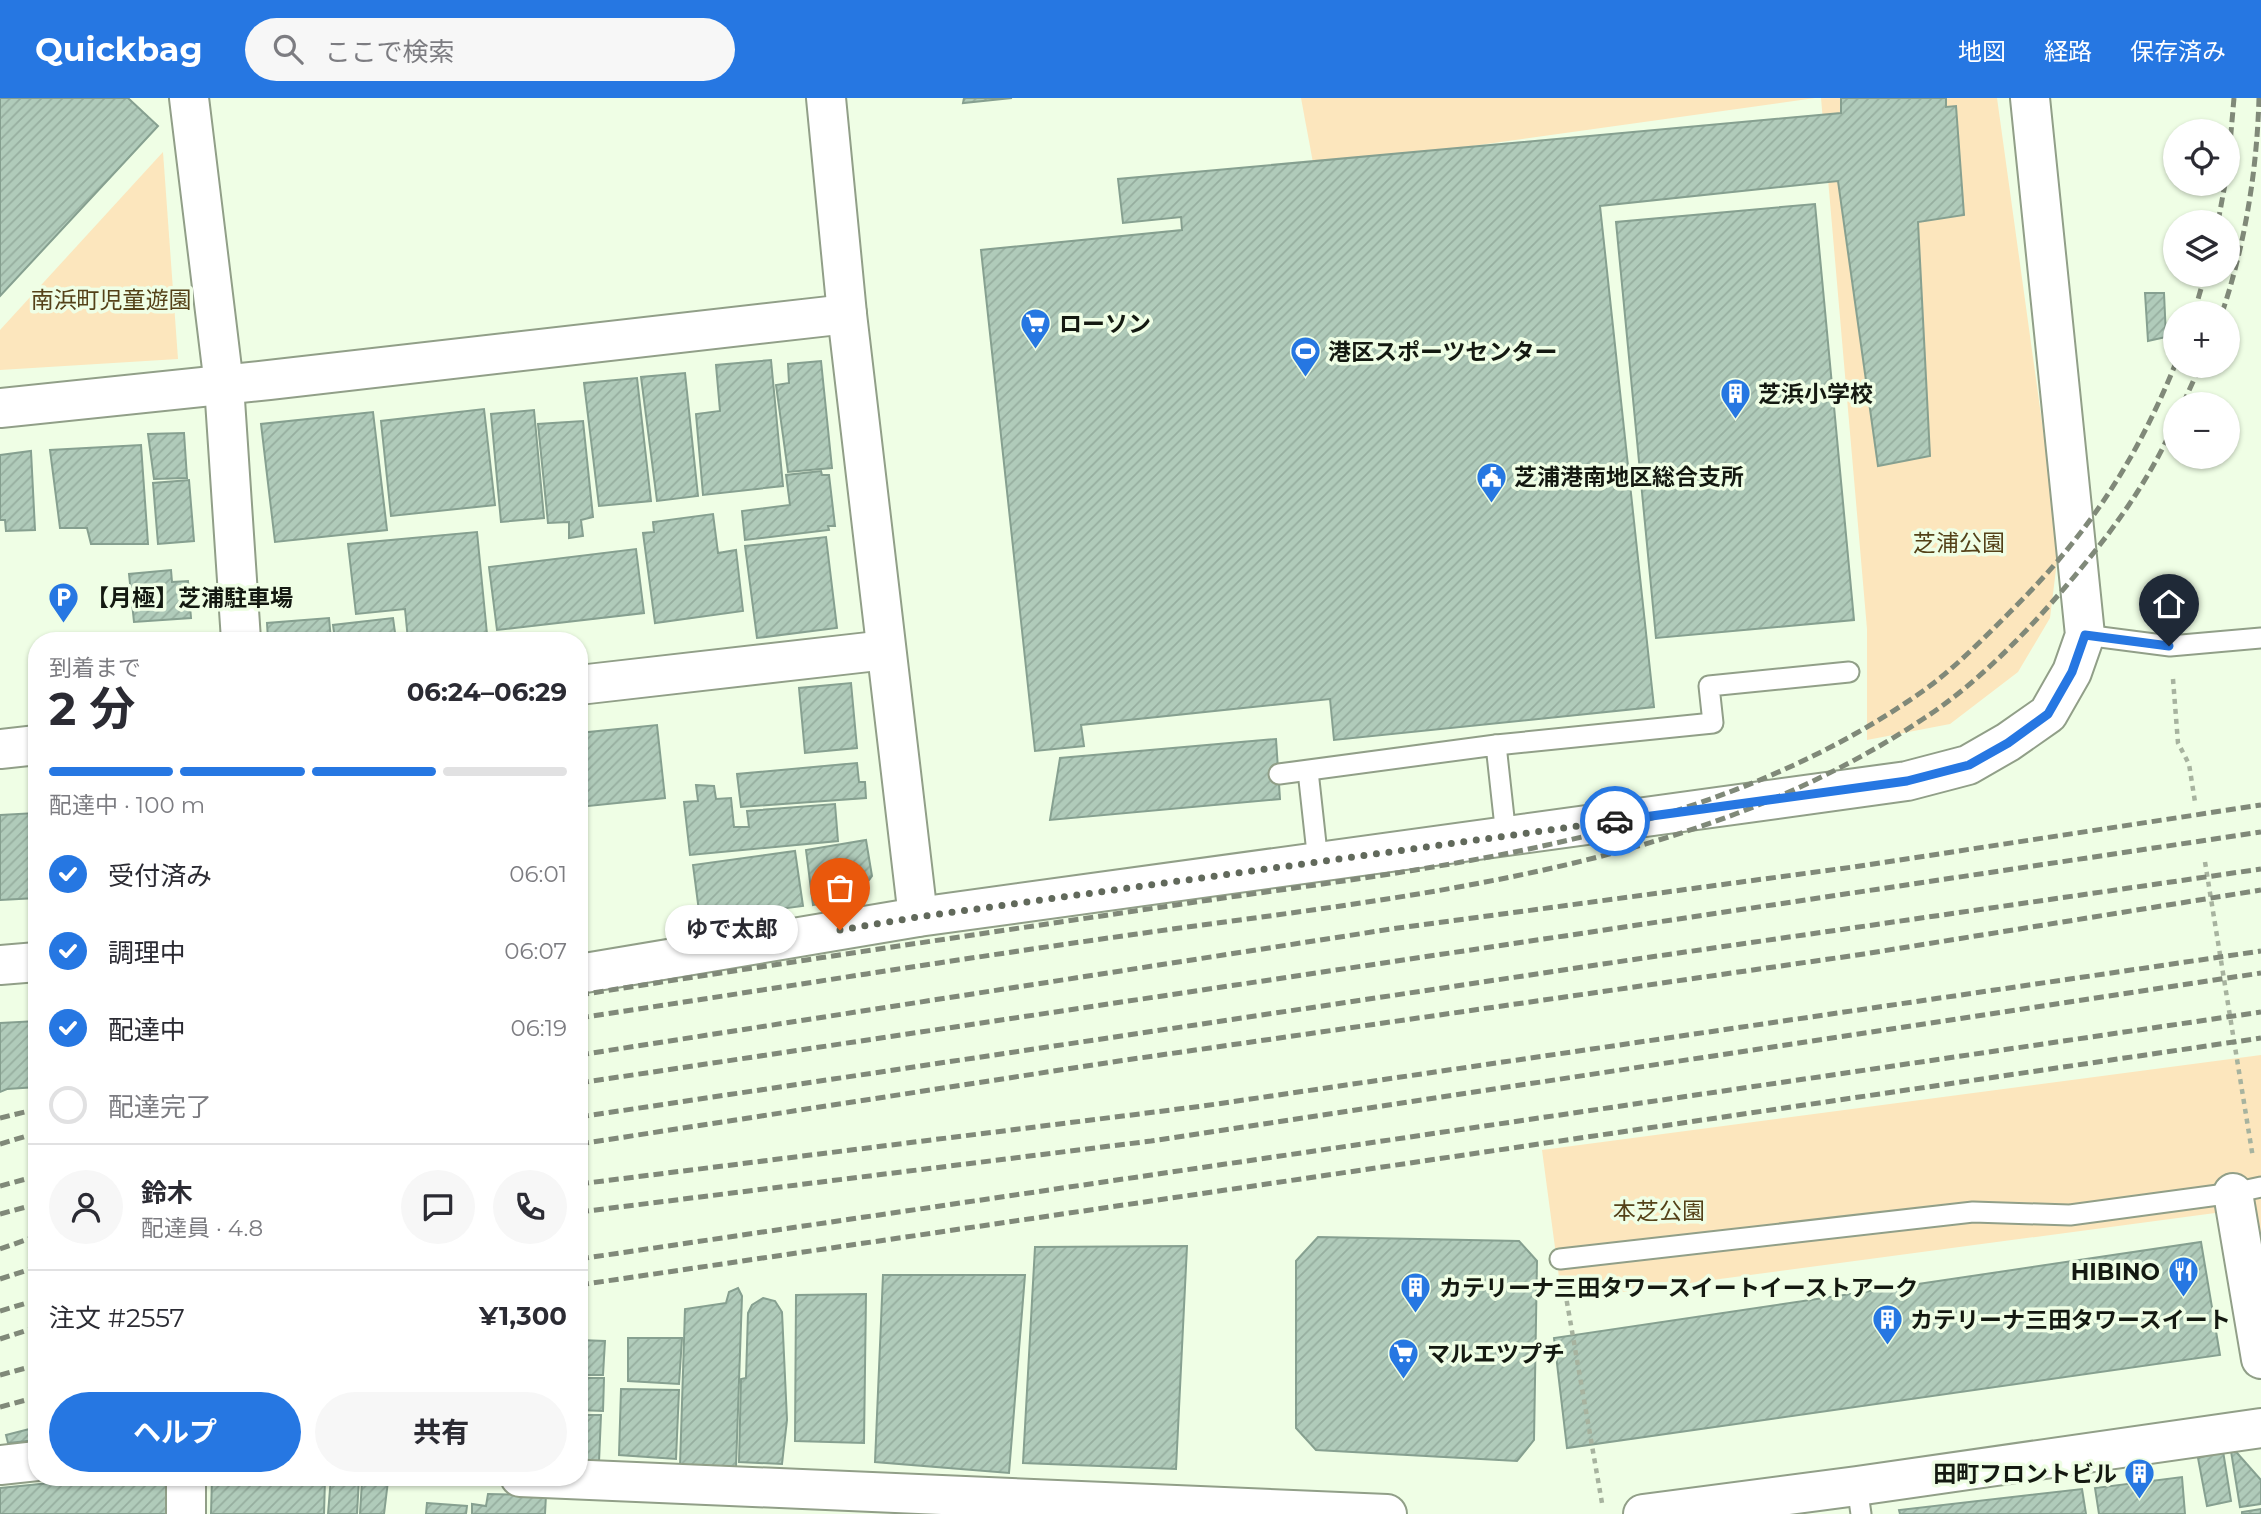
<!DOCTYPE html>
<html lang="ja">
<head>
<meta charset="utf-8">
<style>
  body { margin:0; font-family:Montserrat,"Noto Sans JP",sans-serif; background:#f7f7f7; color:#2b2b33; height:100vh; display:flex; flex-direction:column; font-size:26px; white-space:nowrap }
  * { box-sizing:border-box; margin:0 }
  p { font-size:23px; color:#7c7c81 }
  .icon { flex:none; width:38px; height:38px; fill:none; stroke:currentColor; stroke-width:2; stroke-linecap:round; stroke-linejoin:round }
  .map { position:relative; flex:1; overflow:hidden }
  .panel { position:absolute; left:28px; top:534px; width:560px; height:854px; display:flex; flex-direction:column; background:#fff; border-radius:28px; box-shadow:0 2px 5px #0004 }
  .panel>* { flex:none }
  .fabs { position:absolute; left:2163px; top:21px; display:grid; gap:14px }
  .fabs a { display:grid; place-items:center; width:77px; height:77px; border-radius:50%; background:#fff; box-shadow:0 2px 5px #0004; font-size:35px }
  .pin { position:absolute; display:grid; place-items:center; width:60px; height:60px; color:#fff; margin:-72px -30px; border-radius:50% 50% 50% 0; rotate:-45deg; box-shadow:0 0 7px #0007 }
  .pin .icon { rotate:45deg }
  .courier { position:absolute; display:grid; place-items:center; width:70px; height:70px; margin:-35px; border:5px solid #2677e2; border-radius:50%; background:#fff; color:#222; box-shadow:0 2px 9px #0007 }
  .bubble { position:absolute; height:49px; border-radius:24px; background:#fff; box-shadow:0 2px 5px #0004; font-size:23px; font-weight:700; line-height:49px; text-align:center }
  .head em { font-style:normal; font-weight:700 }
  .head div { display:flex; flex-direction:column-reverse }
  .head { display:flex; align-items:center; justify-content:space-between; height:119px; padding:0 21px }
  h1 { font-size:46px; font-weight:700; line-height:52px }
  .bar { display:grid; grid-template-columns:repeat(4,1fr); gap:10px 7px; align-content:center; height:84px; padding:0 21px }
  .bar i { height:9px; border-radius:5px; background:#e1e1e2 }
  .bar .active { background:#2677e2 }
  .bar p { grid-column:span 4 }
  .line { display:flex; align-items:center; gap:18px; padding:0 21px; border-top:2px solid #e1e1e2 }
  .line div { flex:1 }
  .round { display:grid; place-items:center; flex:none; width:74px; height:74px; border-radius:37px; background:#f7f7f7 }
  ol { padding:0 21px; list-style:none }
  li { display:flex; align-items:center; gap:21px; height:77px }
  li p { margin-inline-start:auto }
  li .icon { padding:7px; border-radius:50%; background:#2677e2; color:#fff; stroke-width:4 }
  li:last-child { color:#7c7c81 }
  li i { width:38px; height:38px; border:4px solid #e1e1e2; border-radius:50% }
  .primary-button { display:flex; gap:14px; margin-top:auto; padding:14px 21px }
  .primary-button a { flex:1; height:80px; border-radius:42px; background:#2677e2; color:#fff; font-size:28px; font-weight:700; line-height:80px; text-align:center }
  .primary-button a+a { background:#f7f7f7; color:#2b2b33 }
  header { display:flex; align-items:center; gap:42px; box-sizing:border-box; height:98px; padding:0 35px; background:#2677e2; color:#fff }
  header strong { font-size:33px }
  nav { display:flex; gap:38px; margin-inline-start:auto; font-size:24px }
  .search { width:490px; height:63px; background:#f7f7f7; display:flex; align-items:center; gap:18px; box-sizing:border-box; padding:0 24px; border-radius:38px; color:#7c7c81; font-size:26px }
  .map>svg:first-child { display:block }
</style>
</head>
<body>
<header>
<strong>Quickbag</strong>
<div class="search"><svg class="icon" aria-label="search" viewBox="0 0 24 24"><circle cx="10" cy="10" r="6"/><path d="M15 15l6 6"/></svg>ここで検索</div>
<nav><a>地図</a><a>経路</a><a>保存済み</a></nav>
</header>
<div class="map">
<svg width="2261" height="1416" viewBox="0 0 2261 1416">
  <defs>
    <pattern id="building-hatch" width="6" height="6" patternUnits="userSpaceOnUse" patternTransform="scale(1.75)"><rect width="6" height="6" fill="#b0cbba"/><path d="M-1 1l2-2M0 6l6-6M5 7l2-2" fill="none" stroke="#96ae9f"/></pattern>
  </defs>
  <rect width="100%" height="100%" fill="#effee5"/>
  <g fill="#fce6bd">
    <path d="M 1301,0 L 1815,0 L 1314,70 Z"/>
    <path d="M 1821,0 L 1997,0 L 2059,447 L 2050,520 L 2018,574 L 1950,626 L 1867,642 L 1867,531 Z"/>
    <path d="M 163,54 L 178,261 L 0,272 L 0,232 Z"/>
    <path d="M 2261,957 L 2261,1204 L 2245,1111 L 1562,1202 L 1542,1052 Z"/>
  </g>
  <g fill="url(#building-hatch)" stroke="#86a090" stroke-width="2">
    <path d="M 0,0 L 128,0 L 158,28 L 0,198 Z"/>
    <path d="M 964,0 L 1012,0 L 963,5 Z"/>
    <path d="M 1841,0 L 1946,0 L 1946,9 L 1956,8 L 1964,117 L 1918,124 L 1930,358 L 1878,368 L 1838,83 L 1600,108 L 1654,609 L 1334,642 L 1330,601 L 1081,627 L 1084,648 L 1035,653 L 981,152 L 1182,132 L 1181,119 L 1123,125 L 1118,81 L 1841,15 Z"/>
    <path d="M 1815,106 L 1854,522 L 1656,540 L 1616,124 Z"/>
    <path d="M 2145,195 L 2164,195 L 2166,239 L 2148,243 Z"/>
    <path d="M 771,262 L 783,388 L 703,397 L 696,316 L 720,313 L 716,267 Z"/>
    <path d="M 821,263 L 832,370 L 788,374 L 776,287 L 789,285 L 788,266 Z"/>
    <path d="M 685,275 L 698,398 L 657,403 L 641,279 Z"/>
    <path d="M 637,280 L 651,403 L 599,408 L 584,285 Z"/>
    <path d="M 484,311 L 495,407 L 391,418 L 381,323 Z"/>
    <path d="M 534,312 L 544,420 L 501,424 L 491,316 Z"/>
    <path d="M 373,314 L 387,432 L 275,444 L 261,326 Z"/>
    <path d="M 583,323 L 593,419 L 581,422 L 583,438 L 569,440 L 569,424 L 548,425 L 538,326 Z"/>
    <path d="M 184,335 L 187,380 L 154,381 L 148,336 Z"/>
    <path d="M 141,347 L 148,446 L 91,446 L 87,430 L 60,430 L 50,352 Z"/>
    <path d="M 31,353 L 35,432 L 6,433 L 5,422 L 0,422 L 0,357 Z"/>
    <path d="M 821,373 L 822,377 L 829,377 L 835,428 L 828,428 L 829,432 L 745,442 L 742,413 L 790,407 L 786,377 Z"/>
    <path d="M 189,382 L 194,443 L 158,446 L 153,385 Z"/>
    <path d="M 713,416 L 718,455 L 736,452 L 743,513 L 655,525 L 643,435 L 654,434 L 653,424 Z"/>
    <path d="M 477,434 L 487,536 L 408,542 L 405,511 L 356,516 L 348,446 Z"/>
    <path d="M 826,439 L 837,530 L 757,540 L 745,448 Z"/>
    <path d="M 636,451 L 644,515 L 497,532 L 489,469 Z"/>
    <path d="M 171,472 L 172,484 L 188,483 L 191,520 L 134,524 L 129,476 Z"/>
    <path d="M 329,520 L 331,542 L 268,542 L 267,525 Z"/>
    <path d="M 393,520 L 396,542 L 335,542 L 333,527 Z"/>
    <path d="M 851,585 L 857,650 L 805,655 L 799,590 Z"/>
    <path d="M 657,627 L 665,700 L 579,709 L 579,635 Z"/>
    <path d="M 1276,641 L 1280,701 L 1050,722 L 1060,660 Z"/>
    <path d="M 857,665 L 859,684 L 865,684 L 866,700 L 741,709 L 737,676 Z"/>
    <path d="M 696,687 L 714,688 L 716,701 L 731,700 L 734,729 L 749,729 L 747,713 L 835,706 L 838,743 L 690,757 L 684,704 L 698,703 Z"/>
    <path d="M 36,715 L 37,800 L 0,802 L 0,717 Z"/>
    <path d="M 866,742 L 872,778 L 857,798 L 813,807 L 806,752 Z"/>
    <path d="M 795,753 L 803,808 L 700,821 L 693,767 Z"/>
    <path d="M 37,923 L 37,989 L 7,991 L 0,994 L 0,925 Z"/>
    <path d="M 1318,1139 L 1519,1143 L 1537,1163 L 1534,1342 L 1517,1363 L 1316,1352 L 1296,1330 L 1296,1163 Z"/>
    <path d="M 2201,1144 L 2220,1257 L 1567,1350 L 1554,1240 Z"/>
    <path d="M 1187,1148 L 1176,1371 L 1023,1365 L 1035,1149 Z"/>
    <path d="M 883,1177 L 1025,1177 L 1009,1375 L 875,1364 Z"/>
    <path d="M 738,1190 L 742,1198 L 736,1369 L 680,1368 L 685,1211 L 726,1205 L 729,1194 Z"/>
    <path d="M 866,1196 L 864,1345 L 795,1343 L 796,1197 Z"/>
    <path d="M 763,1200 L 775,1203 L 782,1214 L 787,1322 L 782,1366 L 739,1364 L 741,1281 L 746,1280 L 748,1215 L 752,1207 Z"/>
    <path d="M 628,1240 L 682,1240 L 679,1286 L 628,1283 Z"/>
    <path d="M 579,1242 L 605,1243 L 603,1277 L 579,1277 Z"/>
    <path d="M 579,1280 L 604,1280 L 603,1313 L 579,1312 Z"/>
    <path d="M 621,1291 L 679,1292 L 676,1361 L 619,1357 Z"/>
    <path d="M 579,1317 L 601,1317 L 599,1364 L 579,1364 Z"/>
    <path d="M 37,1329 L 37,1342 L 8,1345 L 6,1337 Z"/>
    <path d="M 2230,1347 L 2261,1382 L 2261,1406 L 2240,1409 Z"/>
    <path d="M 2223,1353 L 2231,1403 L 2207,1408 L 2198,1360 Z"/>
    <path d="M 110,1379 L 169,1379 L 169,1416 L 0,1416 L 0,1390 Z"/>
    <path d="M 212,1379 L 325,1381 L 324,1416 L 211,1416 Z"/>
    <path d="M 331,1379 L 359,1380 L 357,1416 L 328,1416 Z"/>
    <path d="M 2182,1379 L 2185,1416 L 2099,1416 L 2095,1390 Z"/>
    <path d="M 362,1383 L 388,1383 L 384,1416 L 360,1416 Z"/>
    <path d="M 2082,1391 L 2086,1416 L 1900,1416 L 1899,1412 Z"/>
    <path d="M 488,1396 L 546,1397 L 545,1416 L 472,1416 L 472,1406 L 486,1408 Z"/>
    <path d="M 427,1405 L 467,1408 L 466,1416 L 426,1416 Z"/>
    <path d="M 2261,1411 L 2261,1416 L 2242,1416 L 2242,1414 Z"/>
  </g>
  <g fill="none" stroke-linecap="round" stroke-linejoin="round">
    <defs>
      <g id="lane">
        <path d="M 2085,537 L 2170,548 L 2261,540"/>
        <path d="M 1496,647 L 1713,625 L 1709,588 L 1849,574"/>
        <path d="M 1308,673 L 1318,764"/>
        <path d="M 1279,676 L 1496,647 L 1506,738"/>
        <path d="M 1560,1161 L 1973,1114 L 2070,1117 L 2233,1095 L 2261,1089"/>
        <path d="M 1857,1388 L 1861,1416"/>
      </g>
      <g id="street">
        <path d="M 189,0 L 224,287 L 241,542"/>
        <path d="M 0,310 L 269,282 L 847,216"/>
        <path d="M 579,587 L 886,552"/>
        <path d="M 0,651 L 37,647"/>
        <path d="M 2233,1095 L 2261,1261"/>
        <path d="M 0,1367 L 37,1363"/>
        <path d="M 520,1379 L 1387,1416"/>
        <path d="M 186,1416 L 186,1379"/>
        <path d="M 1643,1416 L 1857,1388 L 2261,1330"/>
      </g>
      <g id="secondary">
        <path d="M 826,0 L 847,216 L 918,819"/>
        <path d="M 0,867 L 37,864"/>
        <path d="M 579,876 L 918,819 L 1907,683 L 1968,667 L 2008,644 L 2048,616 L 2072,574 L 2085,537 L 2030,0"/>
      </g>
    </defs>
    <use href="#lane" stroke="#919f88" stroke-width="23"/>
    <use href="#street" stroke="#919f88" stroke-width="42"/>
    <use href="#secondary" stroke="#919f88" stroke-width="42"/>
    <g stroke="#a7b39f" stroke-width="4.5" stroke-dasharray="5 5" stroke-linecap="butt">
      <path d="M 2173,581 L 2178,645 L 2189,666 L 2195,704"/>
      <path d="M 2205,764 L 2253,1060"/>
      <path d="M 1565,1193 L 1602,1405"/>
    </g>
    <use href="#lane" stroke="#fff" stroke-width="19"/>
    <use href="#street" stroke="#fff" stroke-width="38"/>
    <use href="#secondary" stroke="#fff" stroke-width="38"/>
    <g stroke="#808979" stroke-width="5" stroke-dasharray="10 5" stroke-linecap="butt">
      <path d="M 2228,69 L 2234,0"/>
      <path d="M 2218,124 L 2225,86"/>
      <path d="M 2194,215 L 2205,177"/>
      <path d="M 2222,215 C 2245,147 2257,72 2259,0"/>
      <path d="M 2183,306 L 2200,268"/>
      <path d="M 579,897 C 782,865 986,835 1189,805 C 1441,768 1709,744 1923,593 C 1955,570 1983,541 2010,514 C 2086,439 2135,365 2175,267"/>
      <path d="M 579,920 C 765,892 951,862 1137,836 C 1405,798 1691,775 1923,621 C 1977,586 2025,536 2067,487 C 2109,438 2149,384 2175,324"/>
      <path d="M 579,957 L 1391,831 L 1853,769 L 2261,707"/>
      <path d="M 579,985 L 2261,734"/>
      <path d="M 579,1019 L 1630,862 L 2261,771"/>
      <path d="M 0,1020 L 37,1011"/>
      <path d="M 0,1046 L 37,1035"/>
      <path d="M 579,1046 L 1119,963 L 1864,856 L 2261,792"/>
      <path d="M 579,1086 L 1203,1008 L 2261,853"/>
      <path d="M 0,1088 L 37,1078"/>
      <path d="M 579,1114 L 1151,1043 L 2261,875"/>
      <path d="M 0,1116 L 37,1106"/>
      <path d="M 0,1151 L 37,1138"/>
      <path d="M 579,1161 L 2261,914"/>
      <path d="M 0,1181 L 37,1169"/>
      <path d="M 579,1187 L 2261,940"/>
      <path d="M 0,1213 L 37,1202"/>
      <path d="M 0,1241 L 37,1229"/>
      <path d="M 0,1277 L 37,1267"/>
      <path d="M 0,1309 L 37,1299"/>
    </g>
  </g>
  <g fill="none" stroke-linecap="round" stroke-linejoin="round">
    <path stroke="#61695b" stroke-width="7" stroke-dasharray="0 12.6" d="M 840,832 L 918,819 L 1615,723"/>
    <path stroke="#2677e2" stroke-width="9" d="M 1615,723 L 1907,683 L 1969,667 L 2008,645 L 2048,616 L 2072,574 L 2085,537 L 2169,548"/>
  </g>
  <defs>
    <symbol id="supermarket-pin" viewBox="-11 -11 22 30"><path d="M0 17L-7.5 6A9.5 9.5 0 1 1 7.5 6Z" fill="#2677e2" stroke="#effee5"/><path d="M-6-5.5h2.5l.6 2H6L4.5 2H-2.5L-4.4-4H-6ZM-1.5 3.2a1.3 1.3 0 1 0 .1 0ZM3 3.2a1.3 1.3 0 1 0 .1 0Z" fill="#fff"/></symbol>
    <symbol id="stadium-pin" viewBox="-11 -11 22 30"><path d="M0 17L-7.5 6A9.5 9.5 0 1 1 7.5 6Z" fill="#2677e2" stroke="#effee5"/><path d="M0-5a6.5 5 0 1 0 0 10a6.5 5 0 1 0 0-10ZM-3.5-1.8h7v3.6h-7Z" fill="#fff"/></symbol>
    <symbol id="building-pin" viewBox="-11 -11 22 30"><path d="M0 17L-7.5 6A9.5 9.5 0 1 1 7.5 6Z" fill="#2677e2" stroke="#effee5"/><path d="M-4-6H4V6H1V3H-1V6H-4ZM-2.5-4.3h1.7v1.8h-1.7ZM.8-4.3h1.7v1.8H.8ZM-2.5-1h1.7V.8h-1.7ZM.8-1h1.7V.8H.8Z" fill="#fff"/></symbol>
    <symbol id="civic-pin" viewBox="-11 -11 22 30"><path d="M0 17L-7.5 6A9.5 9.5 0 1 1 7.5 6Z" fill="#2677e2" stroke="#effee5"/><path d="M-.6-6.5H3V-4.5H.6V-3L4-1V1h2V6H-6V1h2V-1L-.6-3ZM-1.2 2.5V6h2.4V2.5Z" fill="#fff"/></symbol>
    <symbol id="parking-pin" viewBox="-11 -11 22 30"><path d="M0 17L-7.5 6A9.5 9.5 0 1 1 7.5 6Z" fill="#2677e2" stroke="#effee5"/><path d="M-3.5-5.5H1a3.5 3.5 0 0 1 0 7H-1V5.5H-3.5ZM-1-3.4V-.6H.8a1.4 1.4 0 0 0 0-2.8Z" fill="#fff"/></symbol>
    <symbol id="restaurant-pin" viewBox="-11 -11 22 30"><path d="M0 17L-7.5 6A9.5 9.5 0 1 1 7.5 6Z" fill="#2677e2" stroke="#effee5"/><path d="M-5-6h1v4h1v-4h1v4h1v-4h1v5L-1.5 .5V6h-2V.5L-5-1ZM5-6V6H3V1.5H1.5Q1.5-4 5-6Z" fill="#fff"/></symbol>
  </defs>
  <g fill-rule="evenodd">
    <use href="#supermarket-pin" x="1018" y="208" width="35" height="47"/>
    <use href="#stadium-pin" x="1288" y="236" width="35" height="47"/>
    <use href="#building-pin" x="1718" y="278" width="35" height="47"/>
    <use href="#civic-pin" x="1474" y="362" width="35" height="47"/>
    <use href="#parking-pin" x="46" y="482" width="35" height="47"/>
    <use href="#restaurant-pin" x="2166" y="1156" width="35" height="47"/>
    <use href="#building-pin" x="1398" y="1172" width="35" height="47"/>
    <use href="#building-pin" x="1870" y="1204" width="35" height="47"/>
    <use href="#supermarket-pin" x="1386" y="1238" width="35" height="47"/>
    <use href="#building-pin" x="2122" y="1358" width="35" height="47"/>
  </g>
  <g text-anchor="middle" dominant-baseline="central" stroke-width="7" stroke-linejoin="round" paint-order="stroke">
    <g font-size="23" fill="#544118" stroke="#effee5">
      <text x="111" y="202">南浜町児童遊園</text>
      <text x="1959" y="445">芝浦公園</text>
      <text x="1659" y="1113">本芝公園</text>
    </g>
    <g font-size="23" font-weight="bold" fill="#141911" stroke="#effee5" text-anchor="start">
      <text x="1059" y="226">ローソン</text>
      <text x="1328" y="254">港区スポーツセンター</text>
      <text x="1758" y="296">芝浜小学校</text>
      <text x="1514" y="379">芝浦港南地区総合支所</text>
      <text x="86" y="500">【月極】芝浦駐車場</text>
      <text x="2160" y="1174" text-anchor="end">HIBINO</text>
      <text x="1439" y="1190">カテリーナ三田タワースイートイーストアーク</text>
      <text x="1910" y="1222">カテリーナ三田タワースイート</text>
      <text x="1427" y="1256">マルエツプチ</text>
      <text x="2117" y="1376" text-anchor="end">田町フロントビル</text>
    </g>
  </g>
</svg>
<div class="fabs">
<a><svg class="icon" aria-label="locate" viewBox="0 0 24 24"><circle cx="12" cy="12" r="6"/><path d="M12 2v4M12 18v4M2 12h4M18 12h4"/></svg></a>
<a><svg class="icon" aria-label="layers" viewBox="0 0 24 24"><path d="M12 4l9 5-9 5-9-5zM3 14l9 5 9-5"/></svg></a>
<a>+</a>
<a>−</a>
</div>
<div class="pin" style="left:840px;top:832px;background:#ea580c"><svg class="icon" aria-label="bag" viewBox="0 0 24 24"><path d="M5 8h14l-1 12H6zM9 8a3 3 0 0 1 6 0"/></svg></div>
<div class="pin" style="left:2169px;top:548px;background:#1f2937"><svg class="icon" aria-label="home" viewBox="0 0 24 24"><path d="M3 11l9-7 9 7M6 9v11h12V9"/></svg></div>
<div class="courier" style="left:1615px;top:723px"><svg class="icon" aria-label="car" viewBox="0 0 24 24"><path d="M5 17H2v-5l4-1 3-4h7l3 4 3 1v5h-3M9 17h6M6 11h13"/><circle cx="7" cy="17" r="2"/><circle cx="17" cy="17" r="2"/></svg></div>
<div class="bubble" style="left:665px;top:807px;width:133px">ゆで太郎</div>
<section class="panel">
<div class="head"><div><h1>2 分</h1><p>到着まで</p></div><em>06:24–06:29</em></div>
<div class="bar"><i class="active"></i><i class="active"></i><i class="active"></i><i></i><p>配達中 · 100 m</p></div>
<ol>
<li><svg class="icon" aria-label="check" viewBox="0 0 24 24"><path d="M5 12l5 5 9-10"/></svg>受付済み<p>06:01</p></li>
<li><svg class="icon" aria-label="check" viewBox="0 0 24 24"><path d="M5 12l5 5 9-10"/></svg>調理中<p>06:07</p></li>
<li><svg class="icon" aria-label="check" viewBox="0 0 24 24"><path d="M5 12l5 5 9-10"/></svg>配達中<p>06:19</p></li>
<li><i></i>配達完了</li>
</ol>
<div class="line" style="height:126px"><a class="round"><svg class="icon" aria-label="person" viewBox="0 0 24 24"><circle cx="12" cy="8" r="4"/><path d="M4 21q1-7 8-7t8 7"/></svg></a><div><b>鈴木</b><p>配達員 · 4.8</p></div><a class="round"><svg class="icon" aria-label="chat" viewBox="0 0 24 24"><path d="M4 5h16v11H9l-5 4z"/></svg></a><a class="round"><svg class="icon" aria-label="phone" viewBox="0 0 24 24"><path d="M5 4h4l2 5-3 2q2 4 5 5l2-3 5 2v4C11 20 4 13 5 4z"/></svg></a></div>
<div class="line" style="height:91px"><div>注文 #2557</div><b>¥1,300</b></div>
<div class="primary-button"><a>ヘルプ</a><a>共有</a></div>
</section>
</div>
</body>
</html>
